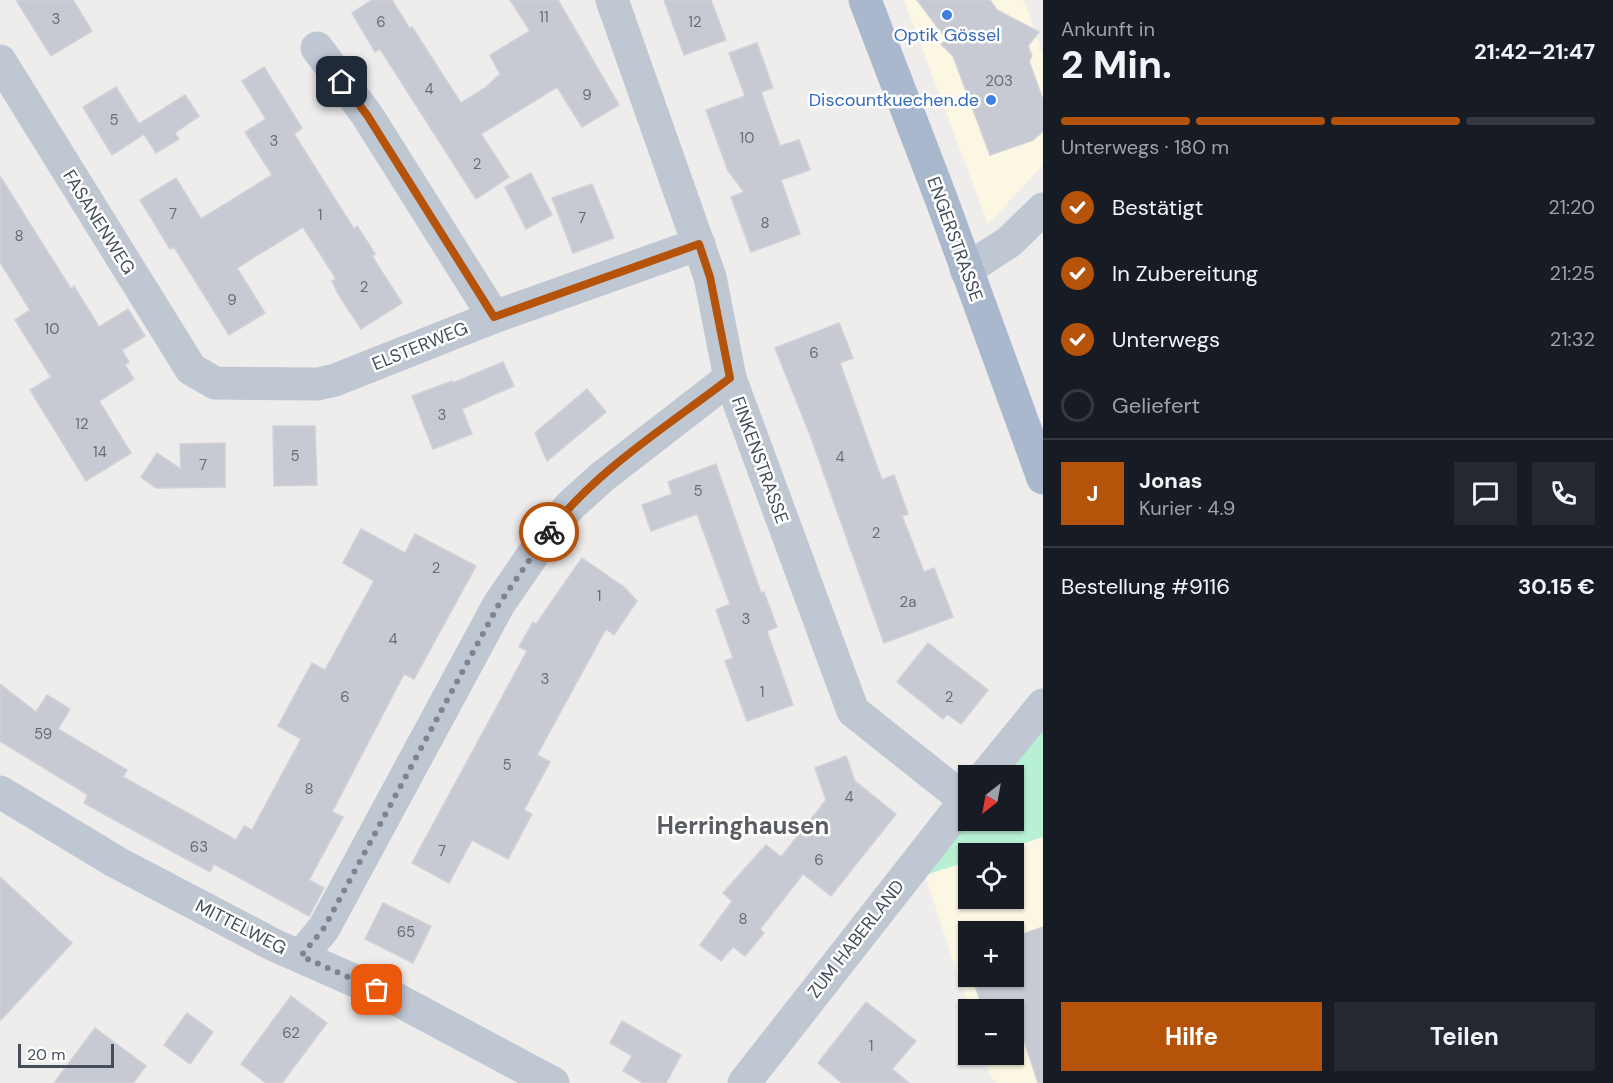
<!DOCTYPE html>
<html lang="de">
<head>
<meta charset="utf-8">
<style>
  body { margin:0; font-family:"DM Sans",sans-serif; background:#242831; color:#f1f3f6; height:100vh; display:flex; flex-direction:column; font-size:22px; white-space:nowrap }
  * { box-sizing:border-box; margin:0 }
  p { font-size:20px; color:#9ea1a6 }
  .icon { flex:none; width:33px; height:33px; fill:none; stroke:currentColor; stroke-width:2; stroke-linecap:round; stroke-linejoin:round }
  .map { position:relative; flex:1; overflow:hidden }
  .side { display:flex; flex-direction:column; background:#171b24; width:570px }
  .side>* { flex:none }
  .needle { width:39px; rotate:211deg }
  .fabs { position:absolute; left:958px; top:765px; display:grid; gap:12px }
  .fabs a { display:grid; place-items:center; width:66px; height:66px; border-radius:0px; background:#171b24; box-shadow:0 2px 4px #0004; font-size:30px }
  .scale { position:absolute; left:18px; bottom:15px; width:96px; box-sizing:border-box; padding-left:6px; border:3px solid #444e5a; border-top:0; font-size:16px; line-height:21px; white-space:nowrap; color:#444e5a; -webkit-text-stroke:4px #fff; paint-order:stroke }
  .pin { position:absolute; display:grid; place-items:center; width:51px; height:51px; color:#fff; margin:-26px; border-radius:12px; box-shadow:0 3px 9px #0006 }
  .courier { position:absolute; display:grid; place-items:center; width:60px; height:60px; margin:-30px; border:4px solid #b45309; border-radius:50%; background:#fff; color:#222; box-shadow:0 2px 8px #0007 }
  .summary em { font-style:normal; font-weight:700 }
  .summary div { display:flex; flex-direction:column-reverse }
  .summary { display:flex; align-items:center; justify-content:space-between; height:102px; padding:0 18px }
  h1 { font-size:39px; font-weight:700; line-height:45px }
  .bar { display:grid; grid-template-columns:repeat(4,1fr); gap:9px 6px; align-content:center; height:72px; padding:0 18px }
  .bar i { height:8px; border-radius:4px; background:#363941 }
  .bar .on { background:#b45309 }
  .bar p { grid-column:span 4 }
  .line { display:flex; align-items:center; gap:15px; padding:0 18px; border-top:2px solid #363941 }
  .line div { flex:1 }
  .round { display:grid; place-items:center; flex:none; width:63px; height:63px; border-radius:0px; background:#242831 }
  ol { padding:0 18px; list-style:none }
  li { display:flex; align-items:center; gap:18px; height:66px }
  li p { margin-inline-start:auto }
  li .icon { padding:6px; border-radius:50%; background:#b45309; color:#fff; stroke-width:4 }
  li:last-child { color:#9ea1a6 }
  li i { width:33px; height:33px; border:3px solid #363941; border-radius:50% }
  .cta { display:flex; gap:12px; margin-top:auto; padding:12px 18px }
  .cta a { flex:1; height:69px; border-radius:0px; background:#b45309; color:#fff; font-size:24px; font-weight:700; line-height:69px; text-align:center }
  .cta a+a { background:#242831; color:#f1f3f6 }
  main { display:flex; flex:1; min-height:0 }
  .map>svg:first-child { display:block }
</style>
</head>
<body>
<main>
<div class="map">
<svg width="1043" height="1083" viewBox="0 0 1043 1083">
  <rect width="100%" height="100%" fill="#efecec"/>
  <g fill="#fcf7e3" fill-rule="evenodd">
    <path d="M 904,0 L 1023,0 L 1026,5 L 1043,56 L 1043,165 L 988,224 Z"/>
    <path d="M 1043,837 L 1043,1083 L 997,1083 L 992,1079 L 984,1055 L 1014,1054 L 1014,1010 L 969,1009 L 925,875 L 969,861 L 969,898 L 1014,898 L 1014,854 L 992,853 ZM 969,932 L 1014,932 L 1014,976 L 969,976 Z"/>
  </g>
  <path fill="#b7f0d2" d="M 1043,724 L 1043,837 L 992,853 L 969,854 L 969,861 L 925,875 L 969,820 L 1014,820 L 1014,776 L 1003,775 Z"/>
  <g fill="#c8cad3" stroke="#d0d1d8" stroke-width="1.5">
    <path d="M 16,0 L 73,0 L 92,31 L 51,56 Z"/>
    <path d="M 372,0 L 392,0 L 410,29 L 412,27 L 461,103 L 485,88 L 500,74 L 490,55 L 530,31 L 510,0 L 558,0 L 619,105 L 582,127 L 557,87 L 481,134 L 509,177 L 476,199 L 380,49 L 375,52 L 352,13 Z"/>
    <path d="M 664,0 L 711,0 L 726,40 L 684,55 Z"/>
    <path d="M 917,0 L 990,0 L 997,10 L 1039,32 L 1028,46 L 1032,56 L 1029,61 L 1043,100 L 1043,131 L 1033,140 L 990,155 L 953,56 L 941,44 L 947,40 Z"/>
    <path d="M 757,43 L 773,88 L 761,92 L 780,146 L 799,140 L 810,170 L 781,180 L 800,234 L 751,252 L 731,197 L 744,192 L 728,171 L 706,110 L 745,96 L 729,53 Z"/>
    <path d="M 264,67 L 302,128 L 294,134 L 354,229 L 357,226 L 367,241 L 375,254 L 372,256 L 402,303 L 361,329 L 338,294 L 332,281 L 336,279 L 303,227 L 237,268 L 265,313 L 229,335 L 174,247 L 170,249 L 140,200 L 176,178 L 201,219 L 272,175 L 245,132 L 266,119 L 242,81 Z"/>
    <path d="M 116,87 L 139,124 L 185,95 L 199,116 L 175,133 L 179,139 L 156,153 L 144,134 L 112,155 L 83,107 Z"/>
    <path d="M 531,173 L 552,215 L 526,229 L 505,187 Z"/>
    <path d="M 0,176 L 71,289 L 74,286 L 99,327 L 128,309 L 145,336 L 122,350 L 129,362 L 125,365 L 134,379 L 99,401 L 131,453 L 86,481 L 30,390 L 51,377 L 15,320 L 30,310 L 0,262 Z"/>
    <path d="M 592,184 L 614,238 L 573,253 L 552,198 Z"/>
    <path d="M 839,323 L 853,358 L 840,363 L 882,480 L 894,475 L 908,514 L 902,516 L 924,572 L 934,568 L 953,617 L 884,643 L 810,435 L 775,348 Z"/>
    <path d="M 503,362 L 514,386 L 462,409 L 472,434 L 433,449 L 412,396 L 452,381 L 453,383 Z"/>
    <path d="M 587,389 L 606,412 L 547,461 L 535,433 Z"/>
    <path d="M 273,426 L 315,426 L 317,485 L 274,486 Z"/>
    <path d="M 225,443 L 225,487 L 156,488 L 141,477 L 157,453 L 181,469 L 180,444 Z"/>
    <path d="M 716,464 L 761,593 L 764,592 L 777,627 L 767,631 L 793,705 L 747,721 L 725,661 L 733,658 L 716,610 L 730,604 L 697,514 L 651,531 L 642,505 L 672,494 L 668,482 Z"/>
    <path d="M 361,529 L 405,553 L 415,534 L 476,566 L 414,679 L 404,674 L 332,812 L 343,817 L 309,880 L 324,888 L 309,916 L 214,864 L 210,872 L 109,817 L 84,803 L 88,795 L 0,741 L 0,684 L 36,712 L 47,695 L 70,709 L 58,729 L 127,770 L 123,777 L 236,840 L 244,826 L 252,830 L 301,739 L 278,726 L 312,663 L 325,670 L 374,581 L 343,563 Z"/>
    <path d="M 582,558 L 624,587 L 637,601 L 614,635 L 606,629 L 537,755 L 550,762 L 524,810 L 532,814 L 508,859 L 472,840 L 449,883 L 412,863 L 527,651 L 519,647 L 533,622 L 536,624 Z"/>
    <path d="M 928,643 L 988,690 L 961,724 L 947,714 L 943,719 L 897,682 Z"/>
    <path d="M 846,756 L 855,781 L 896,814 L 831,896 L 803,874 L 760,929 L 764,933 L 745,956 L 733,947 L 721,961 L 700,945 L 732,901 L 723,893 L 766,845 L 781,857 L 826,800 L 815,768 Z"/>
    <path d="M 0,877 L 72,943 L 0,1021 Z"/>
    <path d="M 383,903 L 431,926 L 413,963 L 365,939 Z"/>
    <path d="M 1043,927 L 1043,1083 L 1038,1083 L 1014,1010 L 983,1010 L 972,976 L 1014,976 L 1014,937 Z"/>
    <path d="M 291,996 L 327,1023 L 282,1083 L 266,1083 L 241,1064 Z"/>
    <path d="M 866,1002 L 916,1041 L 892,1069 L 909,1083 L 842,1083 L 818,1063 Z"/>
    <path d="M 187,1013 L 213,1032 L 190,1064 L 164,1045 Z"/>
    <path d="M 622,1021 L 681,1055 L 666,1083 L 643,1083 L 623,1071 L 632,1056 L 610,1043 Z"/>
    <path d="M 95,1028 L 146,1066 L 133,1083 L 54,1083 Z"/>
  </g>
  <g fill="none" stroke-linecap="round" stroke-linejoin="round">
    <g stroke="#bfc7d3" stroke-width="33">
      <path d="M 612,0 L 710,277 L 730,378 L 853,711 L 965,800"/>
      <path d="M 317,48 L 367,115 L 494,317"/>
      <path d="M 0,61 L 191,369 L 215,383 L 318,384 L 335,380 L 494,317 L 699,244"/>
      <path d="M 966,270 L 1009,242 L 1043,209"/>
      <path d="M 985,776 L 1043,705"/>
      <path d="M 0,792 L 116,862 L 274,945 L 396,999 L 553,1083"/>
      <path d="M 301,956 L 324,928 L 499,604 L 550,530 L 570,506 L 602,477 L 730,378"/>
      <path d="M 744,1083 L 969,796"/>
    </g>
    <path stroke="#aab8cd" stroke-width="33" d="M 865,0 L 942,201 L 1043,478"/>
  </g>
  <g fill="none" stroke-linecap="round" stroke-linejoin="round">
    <path stroke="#80858d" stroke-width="6" stroke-dasharray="0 10.8" d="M 377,990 L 301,956 L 324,928 L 499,604 L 549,532"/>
    <path stroke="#b45309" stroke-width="8" d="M 342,82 L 367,115 L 494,317 L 699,244 L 710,277 L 730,378 C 669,425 596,470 549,532"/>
  </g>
  <g fill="#3f7fe0" stroke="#fff" stroke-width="2">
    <circle cx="947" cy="15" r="6"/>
    <circle cx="991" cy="100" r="6"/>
  </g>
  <g text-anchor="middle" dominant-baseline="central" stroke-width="5" stroke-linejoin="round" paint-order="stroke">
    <g font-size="15" fill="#656d78">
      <text x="544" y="17">11</text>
      <text x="56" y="19">3</text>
      <text x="381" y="22">6</text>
      <text x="695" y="22">12</text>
      <text x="999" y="81">203</text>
      <text x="429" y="89">4</text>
      <text x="587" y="95">9</text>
      <text x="114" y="120">5</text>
      <text x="747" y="138">10</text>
      <text x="274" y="141">3</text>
      <text x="477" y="164">2</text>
      <text x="173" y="214">7</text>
      <text x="320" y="215">1</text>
      <text x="582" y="218">7</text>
      <text x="765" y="223">8</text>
      <text x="19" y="236">8</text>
      <text x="364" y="287">2</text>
      <text x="232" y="300">9</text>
      <text x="52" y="329">10</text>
      <text x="814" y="353">6</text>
      <text x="442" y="415">3</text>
      <text x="82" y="424">12</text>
      <text x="100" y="452">14</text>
      <text x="295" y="456">5</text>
      <text x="840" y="457">4</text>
      <text x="203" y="465">7</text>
      <text x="698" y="491">5</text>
      <text x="876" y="533">2</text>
      <text x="436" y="568">2</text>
      <text x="599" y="596">1</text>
      <text x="908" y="602">2a</text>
      <text x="746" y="619">3</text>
      <text x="393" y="639">4</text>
      <text x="545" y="679">3</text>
      <text x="762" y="692">1</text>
      <text x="345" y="697">6</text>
      <text x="949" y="697">2</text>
      <text x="43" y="734">59</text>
      <text x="507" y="765">5</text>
      <text x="309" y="789">8</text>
      <text x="849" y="797">4</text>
      <text x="199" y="847">63</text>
      <text x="442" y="851">7</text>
      <text x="819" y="860">6</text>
      <text x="743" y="919">8</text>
      <text x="406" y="932">65</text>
      <text x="291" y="1033">62</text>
      <text x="871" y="1046">1</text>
    </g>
    <g font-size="18" fill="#366cbe" stroke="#fff">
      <text x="947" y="35">Optik Gössel</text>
      <text x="979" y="100" text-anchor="end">Discountkuechen.de</text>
    </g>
    <g font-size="18" fill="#444e5a" stroke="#fff">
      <text transform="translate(99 222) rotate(58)">FASANENWEG</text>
      <text transform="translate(955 239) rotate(70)">ENGERSTRASSE</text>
      <text transform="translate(420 346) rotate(-22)">ELSTERWEG</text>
      <text transform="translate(760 460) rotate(70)">FINKENSTRASSE</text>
      <text transform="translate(241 927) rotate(27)">MITTELWEG</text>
      <text transform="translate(856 939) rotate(-52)">ZUM HABERLAND</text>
    </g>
    <g font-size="24" font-weight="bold" fill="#595c61" stroke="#fff">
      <text x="743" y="825">Herringhausen</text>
    </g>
  </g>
</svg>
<div class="fabs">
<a><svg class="needle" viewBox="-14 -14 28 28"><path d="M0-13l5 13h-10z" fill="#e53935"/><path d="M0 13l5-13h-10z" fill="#9ea1a6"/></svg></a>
<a><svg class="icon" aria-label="locate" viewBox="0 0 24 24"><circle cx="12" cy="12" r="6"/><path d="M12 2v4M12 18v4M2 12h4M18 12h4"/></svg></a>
<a>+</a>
<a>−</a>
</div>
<div class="scale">20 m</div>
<div class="pin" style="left:377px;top:990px;background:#ea580c"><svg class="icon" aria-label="bag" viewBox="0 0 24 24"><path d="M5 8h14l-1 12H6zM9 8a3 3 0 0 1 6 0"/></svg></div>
<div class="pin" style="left:342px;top:82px;background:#1f2937"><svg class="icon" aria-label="home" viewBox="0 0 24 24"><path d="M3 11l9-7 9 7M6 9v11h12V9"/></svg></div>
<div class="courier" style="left:549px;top:532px"><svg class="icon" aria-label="bike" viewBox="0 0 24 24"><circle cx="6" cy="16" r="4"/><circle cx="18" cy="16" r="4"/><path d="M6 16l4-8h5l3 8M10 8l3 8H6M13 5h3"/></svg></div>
</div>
<section class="side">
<div class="summary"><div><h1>2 Min.</h1><p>Ankunft in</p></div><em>21:42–21:47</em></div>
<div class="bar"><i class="on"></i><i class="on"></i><i class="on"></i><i></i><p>Unterwegs · 180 m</p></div>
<ol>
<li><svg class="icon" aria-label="check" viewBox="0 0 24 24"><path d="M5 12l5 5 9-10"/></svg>Bestätigt<p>21:20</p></li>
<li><svg class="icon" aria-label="check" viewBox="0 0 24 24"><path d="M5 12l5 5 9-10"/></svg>In Zubereitung<p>21:25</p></li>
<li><svg class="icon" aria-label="check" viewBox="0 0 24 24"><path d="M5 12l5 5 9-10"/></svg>Unterwegs<p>21:32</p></li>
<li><i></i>Geliefert</li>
</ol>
<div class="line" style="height:108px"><b class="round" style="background:#b45309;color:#fff">J</b><div><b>Jonas</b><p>Kurier · 4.9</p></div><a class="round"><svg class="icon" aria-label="chat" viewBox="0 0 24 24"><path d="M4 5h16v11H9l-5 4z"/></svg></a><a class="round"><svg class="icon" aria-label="phone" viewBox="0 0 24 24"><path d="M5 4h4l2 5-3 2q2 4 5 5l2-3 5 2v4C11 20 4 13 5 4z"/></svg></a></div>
<div class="line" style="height:78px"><div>Bestellung #9116</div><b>30.15 €</b></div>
<div class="cta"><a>Hilfe</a><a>Teilen</a></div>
</section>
</main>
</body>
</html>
